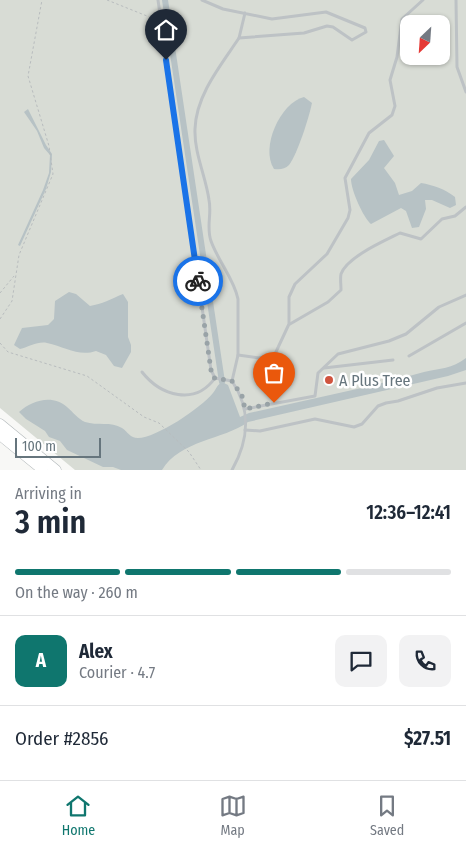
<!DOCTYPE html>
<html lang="en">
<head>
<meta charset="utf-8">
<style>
  body { margin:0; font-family:"Fira Sans Condensed",sans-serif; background:#f2f2f3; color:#1f2937; height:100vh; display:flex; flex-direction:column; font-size:19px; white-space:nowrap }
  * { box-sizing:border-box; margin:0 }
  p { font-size:16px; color:#747a83 }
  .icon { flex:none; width:28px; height:28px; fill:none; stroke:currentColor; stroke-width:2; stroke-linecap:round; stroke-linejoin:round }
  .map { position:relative; height:470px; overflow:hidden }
  .drawer { display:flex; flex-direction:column; background:#fff; flex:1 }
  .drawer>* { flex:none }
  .needle { width:32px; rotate:205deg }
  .buttons { position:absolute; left:400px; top:15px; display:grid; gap:10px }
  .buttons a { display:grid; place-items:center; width:50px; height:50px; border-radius:10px; background:#fff; box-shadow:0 1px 4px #0004; font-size:25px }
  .scale { position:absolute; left:15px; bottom:12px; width:86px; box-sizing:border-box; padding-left:5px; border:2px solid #66757d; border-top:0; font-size:14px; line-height:18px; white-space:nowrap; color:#66757d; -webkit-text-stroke:4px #fff; paint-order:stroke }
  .pin { position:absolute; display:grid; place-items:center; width:42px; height:42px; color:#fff; margin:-51px -21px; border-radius:50% 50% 50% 0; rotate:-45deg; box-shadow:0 0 5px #0007 }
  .pin .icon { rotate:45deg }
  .courier { position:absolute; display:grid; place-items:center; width:50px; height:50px; margin:-25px; border:4px solid #1a73e8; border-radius:50%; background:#fff; color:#222; box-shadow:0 1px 6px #0007 }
  .head em { font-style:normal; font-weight:600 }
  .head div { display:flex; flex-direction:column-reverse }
  .head { display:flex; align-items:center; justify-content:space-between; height:85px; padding:0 15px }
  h1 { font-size:32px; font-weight:600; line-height:38px }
  .bar { display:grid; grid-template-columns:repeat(4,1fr); gap:8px 5px; align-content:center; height:60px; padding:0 15px }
  .bar i { height:6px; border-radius:4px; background:#e0e1e3 }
  .bar .current { background:#0f766e }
  .bar p { grid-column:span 4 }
  .line { display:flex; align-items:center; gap:12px; padding:0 15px; border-top:1px solid #e0e1e3 }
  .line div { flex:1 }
  .round { display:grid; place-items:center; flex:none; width:52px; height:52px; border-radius:10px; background:#f2f2f3 }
  .tab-bar { display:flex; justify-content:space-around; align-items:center; height:70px; border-top:1px solid #e0e1e3; background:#fff; font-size:14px; color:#747a83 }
  .tab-bar a { display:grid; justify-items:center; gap:2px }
  .tab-bar .current { color:#0f766e }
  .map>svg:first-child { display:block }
</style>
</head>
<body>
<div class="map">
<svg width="466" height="470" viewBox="0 0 466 470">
  <rect width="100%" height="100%" fill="#f8f8f6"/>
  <path fill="#d8dcd5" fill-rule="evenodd" d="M 0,0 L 466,0 L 466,470 L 75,470 L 0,408 ZM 409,24 L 441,24 L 441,56 L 409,56 Z"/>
  <g fill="#b7c2c5">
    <path d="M 304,97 L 312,103 C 309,117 298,153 289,165 C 285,169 280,170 274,169 C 260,148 280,103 304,97 Z"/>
    <path d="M 28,109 L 46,145 L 52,154 L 51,172 L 46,189 L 20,246 L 18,245 L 43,190 L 49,173 L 50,155 L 44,148 L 37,131 L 24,112 Z"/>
    <path d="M 384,140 L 394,156 L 384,168 L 395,183 L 399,195 L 412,191 L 421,183 C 433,185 445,189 455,197 L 456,205 L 450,208 L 432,200 L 425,200 L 426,209 L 419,227 L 412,228 L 406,211 L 401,208 L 371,224 C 363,217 351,190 351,179 L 369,160 L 379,141 Z"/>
    <path d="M 69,292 L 76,294 L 90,306 C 102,304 111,299 123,294 L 128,302 L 128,337 L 131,345 L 131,352 L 122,368 L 114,366 L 106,355 L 96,351 C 79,357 65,347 47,343 C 38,341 29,347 20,349 L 14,345 L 22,328 L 48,325 L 54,319 L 55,301 Z"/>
    <path d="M 466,358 L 466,370 L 448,376 L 248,422 C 223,440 180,440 162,470 L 121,470 L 113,467 L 103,467 L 67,450 L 60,441 L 49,437 L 45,431 L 26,419 L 19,412 C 32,400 53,394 67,407 C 73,412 78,419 85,422 C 97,426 111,421 122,428 C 128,432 130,438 138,438 C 156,438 201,408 213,393 C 217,388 216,386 222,382 L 228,385 L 240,417 L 249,413 C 307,400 366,388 424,372 C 440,368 452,369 466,358 Z"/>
  </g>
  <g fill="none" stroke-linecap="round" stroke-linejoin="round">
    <path stroke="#b7c2c5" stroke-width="6" d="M 165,0 L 222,382"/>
    <defs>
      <g id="primary">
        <path d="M 0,424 L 56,470"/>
        <path d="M 0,435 L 43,470"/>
      </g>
    </defs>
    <use href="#primary" stroke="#b1b7b9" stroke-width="11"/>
    <g stroke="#b8bcbe" stroke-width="1" stroke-dasharray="2.5 2.5" stroke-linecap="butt">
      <path d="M 107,0 L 157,20"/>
      <path d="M 0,293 L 14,276"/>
      <path d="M 0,319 L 12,301 L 19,255 L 53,174 L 49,146 L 28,76 L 42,0"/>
      <path d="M 0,343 L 8,352 L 87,376 L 144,417 L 159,423 L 189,452 L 201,470"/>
    </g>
    <g stroke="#bdc2c5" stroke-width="3">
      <path d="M 158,0 L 211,370 L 215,378"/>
      <path d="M 202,0 L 223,9 L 272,19 L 326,12 L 365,28 L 366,32 L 352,40 L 333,27 L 327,26 L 304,33 L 239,38 L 245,13"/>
      <path d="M 456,0 L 457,67 L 466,92"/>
      <path d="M 290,324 L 328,302 L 341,290 C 341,285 340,278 341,274 C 347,257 384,241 400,233 L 421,239 L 442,219 L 455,216 L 466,207"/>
      <path d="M 238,355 L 259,358 L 275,354 L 289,324 L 289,297 L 295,284 L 327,254 L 348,218 L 350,210 L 345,178 L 369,133 L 392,115 L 395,106 L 390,80 L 397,57 L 402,19 L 423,0"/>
      <path d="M 409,356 L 466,323"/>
      <path d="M 324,368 L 393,360"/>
      <path d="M 142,372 C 161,396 195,406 215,378"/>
      <path d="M 215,378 L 232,381 C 251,409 249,440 232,470"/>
      <path d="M 232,381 L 238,355 L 238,299 C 234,279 218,261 211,241 C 206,227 212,214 209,200 C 206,177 194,153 195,129 C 196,95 221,65 239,38"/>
      <path d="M 245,409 L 315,396 L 318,373 L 338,354 L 389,341 L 406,334 L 439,307 L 466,295"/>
      <path d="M 245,430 L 260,431 L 315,419 L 354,427 L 362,424 L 378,406 L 386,403 L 398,401 L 437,388 L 466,383"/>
    </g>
    <use href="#primary" stroke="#fff" stroke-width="10"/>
  </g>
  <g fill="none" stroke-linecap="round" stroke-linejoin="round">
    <path stroke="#99a3a7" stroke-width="5" stroke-dasharray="0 9" d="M 198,281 L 211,370 L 214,378 L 232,381 L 242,396 L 245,409 L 274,403"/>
    <path stroke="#1a73e8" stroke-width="6" d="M 166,60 L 198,281"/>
  </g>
  <circle fill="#d0543e" stroke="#fff" stroke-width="2" cx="329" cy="380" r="5"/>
  <g text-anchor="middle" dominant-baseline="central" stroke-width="5" stroke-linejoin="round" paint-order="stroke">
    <g font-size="16" fill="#66757d" stroke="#fff" text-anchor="start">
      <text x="339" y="380">A Plus Tree</text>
    </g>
  </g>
</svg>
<div class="buttons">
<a><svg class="needle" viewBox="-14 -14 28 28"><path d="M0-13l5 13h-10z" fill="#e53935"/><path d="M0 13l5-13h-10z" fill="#747a83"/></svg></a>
</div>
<div class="scale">100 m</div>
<div class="pin" style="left:274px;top:403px;background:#ea580c"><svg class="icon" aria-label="bag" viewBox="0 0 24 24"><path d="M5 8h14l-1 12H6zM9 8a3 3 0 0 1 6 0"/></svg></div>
<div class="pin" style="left:166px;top:60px;background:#1f2937"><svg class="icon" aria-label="home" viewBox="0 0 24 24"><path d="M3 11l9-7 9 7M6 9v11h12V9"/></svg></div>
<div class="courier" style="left:198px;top:281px"><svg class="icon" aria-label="bike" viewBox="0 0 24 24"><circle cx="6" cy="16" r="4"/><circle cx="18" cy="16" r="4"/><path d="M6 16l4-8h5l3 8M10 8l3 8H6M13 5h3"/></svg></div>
</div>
<section class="drawer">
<div class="head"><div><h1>3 min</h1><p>Arriving in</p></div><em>12:36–12:41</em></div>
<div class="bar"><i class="current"></i><i class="current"></i><i class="current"></i><i></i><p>On the way · 260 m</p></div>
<div class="line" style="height:90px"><b class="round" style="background:#0f766e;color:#fff">A</b><div><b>Alex</b><p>Courier · 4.7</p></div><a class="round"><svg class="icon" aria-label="chat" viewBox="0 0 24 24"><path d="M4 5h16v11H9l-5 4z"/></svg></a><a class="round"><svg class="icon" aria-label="phone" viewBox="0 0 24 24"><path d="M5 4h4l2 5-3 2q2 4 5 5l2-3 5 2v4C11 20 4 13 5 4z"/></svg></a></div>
<div class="line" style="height:65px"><div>Order #2856</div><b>$27.51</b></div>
</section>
<nav class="tab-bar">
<a class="current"><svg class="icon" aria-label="home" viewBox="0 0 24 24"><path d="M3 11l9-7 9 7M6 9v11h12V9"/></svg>Home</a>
<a><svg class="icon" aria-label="map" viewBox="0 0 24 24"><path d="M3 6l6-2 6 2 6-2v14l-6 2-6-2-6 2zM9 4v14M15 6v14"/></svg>Map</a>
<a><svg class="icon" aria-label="saved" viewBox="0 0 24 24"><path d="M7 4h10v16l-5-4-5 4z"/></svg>Saved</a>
</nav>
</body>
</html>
